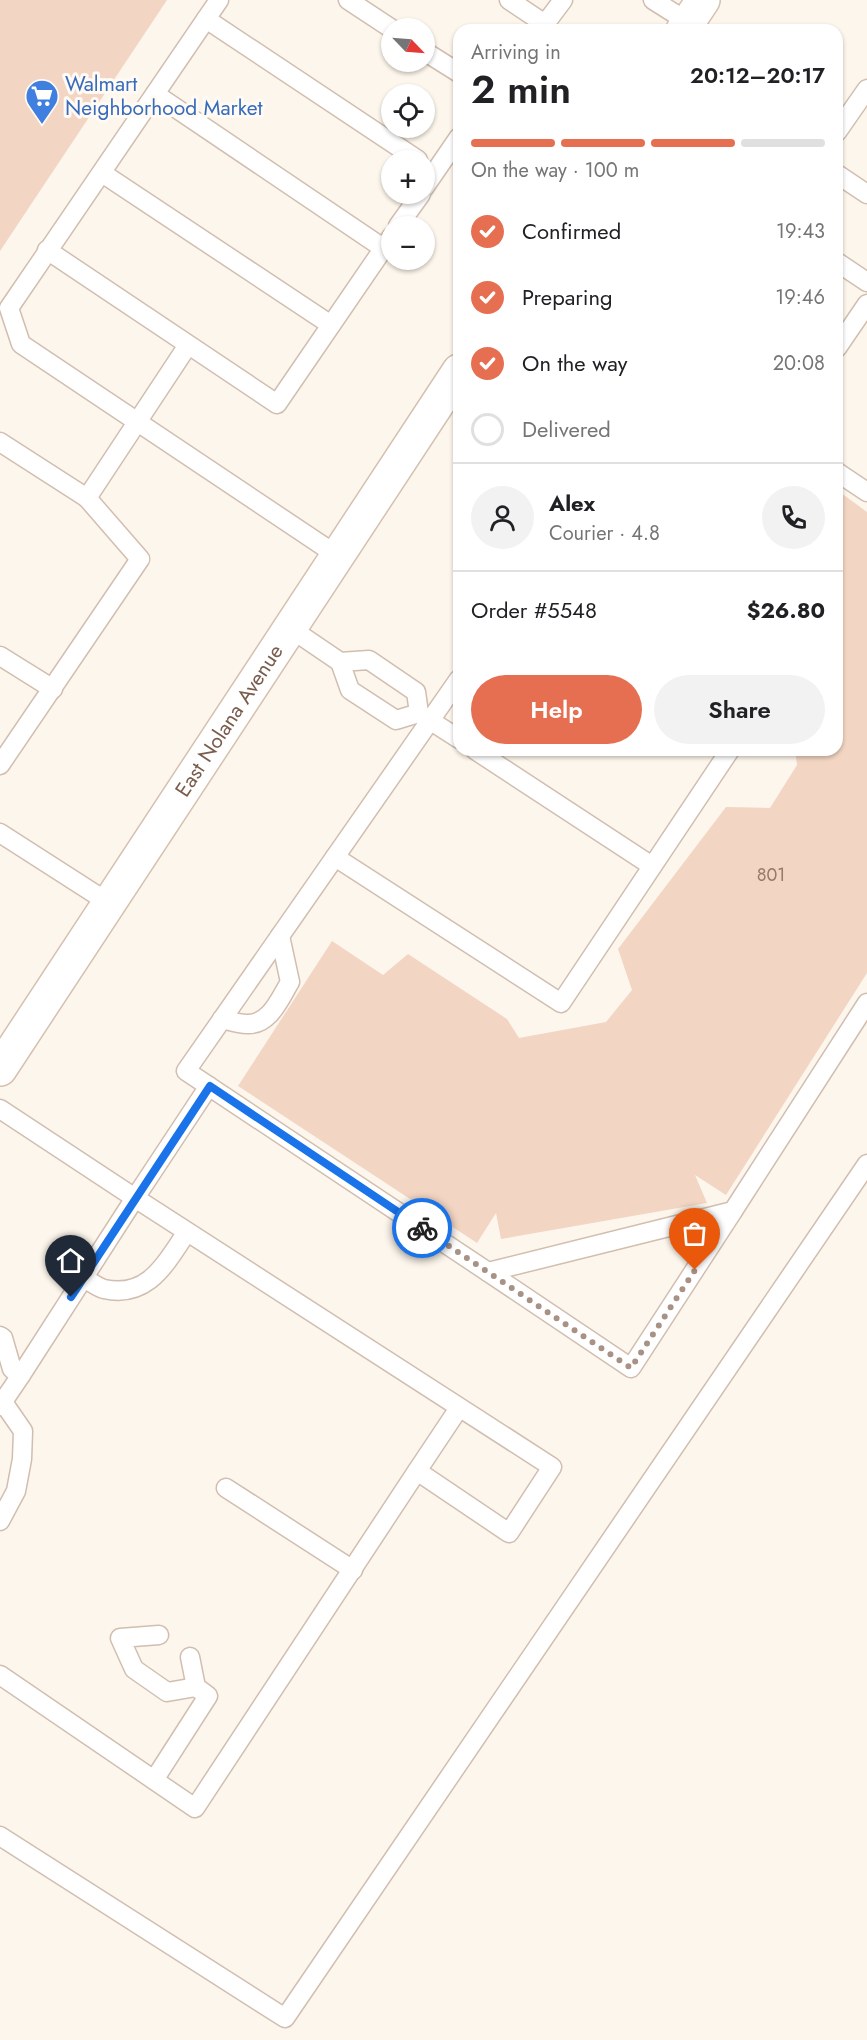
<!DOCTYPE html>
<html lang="en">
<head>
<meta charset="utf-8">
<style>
  body { margin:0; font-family:Jost,sans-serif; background:#f2f2f2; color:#202124; height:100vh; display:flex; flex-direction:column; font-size:22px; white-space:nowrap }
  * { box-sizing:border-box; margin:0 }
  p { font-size:20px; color:#757577 }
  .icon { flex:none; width:33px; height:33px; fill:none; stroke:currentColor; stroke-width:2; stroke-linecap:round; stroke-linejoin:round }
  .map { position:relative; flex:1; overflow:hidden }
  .panel { position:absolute; left:453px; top:24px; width:390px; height:732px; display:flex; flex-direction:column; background:#fff; border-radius:18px; box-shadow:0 2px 4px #0004 }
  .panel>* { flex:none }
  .needle { width:39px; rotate:115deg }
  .tools { position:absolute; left:381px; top:18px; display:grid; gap:12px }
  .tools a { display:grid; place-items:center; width:54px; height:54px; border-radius:50%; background:#fff; box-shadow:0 2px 4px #0004; font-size:30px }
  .pin { position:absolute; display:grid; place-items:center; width:51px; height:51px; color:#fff; margin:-62px -26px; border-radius:50% 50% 50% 0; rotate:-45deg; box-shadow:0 0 6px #0007 }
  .pin .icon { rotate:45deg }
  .courier { position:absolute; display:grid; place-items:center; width:60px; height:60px; margin:-30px; border:4px solid #1a73e8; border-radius:50%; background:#fff; color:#222; box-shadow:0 2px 8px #0007 }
  .overview em { font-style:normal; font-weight:600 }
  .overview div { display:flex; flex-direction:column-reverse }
  .overview { display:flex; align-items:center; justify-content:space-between; height:102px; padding:0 18px }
  h1 { font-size:39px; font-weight:600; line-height:45px }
  .bar { display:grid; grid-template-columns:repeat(4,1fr); gap:9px 6px; align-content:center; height:72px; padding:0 18px }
  .bar i { height:8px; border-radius:4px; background:#e0e0e0 }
  .bar .current { background:#e76f51 }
  .bar p { grid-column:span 4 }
  .line { display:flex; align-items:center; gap:15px; padding:0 18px; border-top:2px solid #e0e0e0 }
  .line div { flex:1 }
  .round { display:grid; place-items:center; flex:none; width:63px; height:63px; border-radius:32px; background:#f2f2f2 }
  ol { padding:0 18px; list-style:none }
  li { display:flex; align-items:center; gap:18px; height:66px }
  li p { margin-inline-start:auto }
  li .icon { padding:6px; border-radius:50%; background:#e76f51; color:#fff; stroke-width:4 }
  li:last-child { color:#757577 }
  li i { width:33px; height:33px; border:3px solid #e0e0e0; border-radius:50% }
  .action { display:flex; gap:12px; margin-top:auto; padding:12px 18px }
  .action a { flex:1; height:69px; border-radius:36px; background:#e76f51; color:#fff; font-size:24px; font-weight:600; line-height:69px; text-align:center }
  .action a+a { background:#f2f2f2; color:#202124 }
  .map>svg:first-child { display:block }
</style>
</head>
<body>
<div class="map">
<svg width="867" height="2040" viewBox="0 0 867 2040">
  <rect width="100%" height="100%" fill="#fdf6ec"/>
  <g fill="#f3d5c3">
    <path d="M 0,0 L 167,0 L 0,251 Z"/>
    <path d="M 837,490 L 867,512 L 867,973 L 726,1195 L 695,1175 L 707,1203 L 501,1239 L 496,1213 L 477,1243 L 238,1086 L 332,941 L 383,975 L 408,954 L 507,1019 L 519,1038 L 606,1022 L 632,990 L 618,949 L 726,807 L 770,808 L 797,765 L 795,750 L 837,750 Z"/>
  </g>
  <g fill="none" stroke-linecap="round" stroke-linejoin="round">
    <defs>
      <g id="service">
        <path d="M 219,0 L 9,308 L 21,344 L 338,556"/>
        <path d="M 348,0 L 392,29"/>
        <path d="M 509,0 L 545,24 L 563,0"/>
        <path d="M 653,0 L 688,22"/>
        <path d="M 206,19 L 418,160"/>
        <path d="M 424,51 L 459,73"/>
        <path d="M 155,94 L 383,248"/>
        <path d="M 837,132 L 867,89"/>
        <path d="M 102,173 L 331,325"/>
        <path d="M 837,174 L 867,194"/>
        <path d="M 424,188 L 459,137"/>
        <path d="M 398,226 L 421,194"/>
        <path d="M 47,250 L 277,404 L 392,236"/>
        <path d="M 837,262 L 867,282"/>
        <path d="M 837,348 L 867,304"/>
        <path d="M 0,442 L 87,498"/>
        <path d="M 837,472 L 867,492"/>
        <path d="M 290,628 L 340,662 L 350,690 L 396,720 L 419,713"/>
        <path d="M 0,656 L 53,689"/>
        <path d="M 340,662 L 369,660 L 416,692 L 419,713"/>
        <path d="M 459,679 L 186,1071 L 488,1272 L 733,1211 L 867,1003"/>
        <path d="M 420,714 L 459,739"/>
        <path d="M 475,750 L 652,866"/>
        <path d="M 0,765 L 140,559 L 87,498 L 188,345"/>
        <path d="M 0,833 L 109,903"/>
        <path d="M 335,857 L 561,1003 L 730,750"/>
        <path d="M 222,1019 C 230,1021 239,1024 247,1024 C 270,1025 280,998 290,982 L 280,936"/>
        <path d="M 209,1086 L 135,1198 C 274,1288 413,1378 552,1467 L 509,1533 L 417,1471 L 459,1408"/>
        <path d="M 0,1109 L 135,1198 L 21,1375 L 12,1369 L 3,1338 L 0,1336"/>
        <path d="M 488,1272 L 631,1368 L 733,1211"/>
        <path d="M 83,1278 C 90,1281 97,1287 104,1289 C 149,1299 166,1262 187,1232"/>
        <path d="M 0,1406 L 21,1375"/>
        <path d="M 226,1488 L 353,1570"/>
        <path d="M 0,1521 L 16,1491 L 22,1459 L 23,1431 L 3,1402"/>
        <path d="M 159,1635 L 120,1638 L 134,1669 L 167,1692 L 196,1687"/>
        <path d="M 0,1675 L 195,1808 L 417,1471"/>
        <path d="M 154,1780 L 208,1696 L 196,1687 L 190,1657"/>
        <path d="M 0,1836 L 285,2018 L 867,1164"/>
      </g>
      <g id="secondary">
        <path d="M 683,30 L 703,0"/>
        <path id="s1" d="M 0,1069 L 459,371"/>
      </g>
    </defs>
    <use href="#service" stroke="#d1beb0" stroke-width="21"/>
    <use href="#secondary" stroke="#d6c0b0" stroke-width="36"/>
    <use href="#service" stroke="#fff" stroke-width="18"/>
    <use href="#secondary" stroke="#fff" stroke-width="33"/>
  </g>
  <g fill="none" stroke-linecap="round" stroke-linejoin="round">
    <path stroke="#a89285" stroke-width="6" stroke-dasharray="0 10.8" d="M 422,1228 L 631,1368 L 695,1270"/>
    <path stroke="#1a73e8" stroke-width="8" d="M 71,1297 L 210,1086 L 422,1228"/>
  </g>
  <defs>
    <symbol id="supermarket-pin" viewBox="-11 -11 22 30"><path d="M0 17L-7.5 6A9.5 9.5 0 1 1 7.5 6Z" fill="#3f7fe0" stroke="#fffaf3"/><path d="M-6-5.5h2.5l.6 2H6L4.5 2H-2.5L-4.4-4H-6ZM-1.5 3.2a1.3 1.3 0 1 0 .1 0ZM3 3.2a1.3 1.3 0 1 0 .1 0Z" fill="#fff"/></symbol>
  </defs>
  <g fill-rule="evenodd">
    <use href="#supermarket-pin" x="23" y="77" width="38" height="52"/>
  </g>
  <g text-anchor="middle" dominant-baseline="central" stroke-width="6" stroke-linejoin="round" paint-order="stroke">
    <g font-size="18" fill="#987a6a">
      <text x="771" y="875">801</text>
    </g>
    <g font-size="21" fill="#366cbe" stroke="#fffaf3" text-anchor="start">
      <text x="65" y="84">Walmart<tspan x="65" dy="24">Neighborhood Market</tspan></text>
    </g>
    <g font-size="21" fill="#7a5c4d" stroke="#fffaf3">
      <text stroke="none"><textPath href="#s1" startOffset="417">East Nolana Avenue</textPath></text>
    </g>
  </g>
</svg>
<div class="tools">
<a><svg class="needle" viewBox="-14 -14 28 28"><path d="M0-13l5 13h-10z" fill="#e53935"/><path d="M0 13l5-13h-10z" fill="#757577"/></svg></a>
<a><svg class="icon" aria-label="locate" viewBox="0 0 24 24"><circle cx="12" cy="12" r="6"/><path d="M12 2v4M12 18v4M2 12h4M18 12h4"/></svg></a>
<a>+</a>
<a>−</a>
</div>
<div class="pin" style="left:695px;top:1270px;background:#ea580c"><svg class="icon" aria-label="bag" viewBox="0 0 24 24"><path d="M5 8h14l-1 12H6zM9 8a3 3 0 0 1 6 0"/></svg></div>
<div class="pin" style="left:71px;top:1297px;background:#1f2937"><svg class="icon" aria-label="home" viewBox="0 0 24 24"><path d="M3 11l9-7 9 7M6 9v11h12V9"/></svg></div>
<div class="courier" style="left:422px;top:1228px"><svg class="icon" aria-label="bike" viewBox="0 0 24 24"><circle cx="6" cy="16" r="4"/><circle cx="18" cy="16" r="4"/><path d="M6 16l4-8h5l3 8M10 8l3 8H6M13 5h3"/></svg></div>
<section class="panel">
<div class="overview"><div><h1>2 min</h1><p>Arriving in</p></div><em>20:12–20:17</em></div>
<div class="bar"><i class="current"></i><i class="current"></i><i class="current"></i><i></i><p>On the way · 100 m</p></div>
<ol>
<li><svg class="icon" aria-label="check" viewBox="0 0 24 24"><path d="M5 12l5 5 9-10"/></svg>Confirmed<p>19:43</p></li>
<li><svg class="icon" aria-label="check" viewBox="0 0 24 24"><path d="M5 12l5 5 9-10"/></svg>Preparing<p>19:46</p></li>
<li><svg class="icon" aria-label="check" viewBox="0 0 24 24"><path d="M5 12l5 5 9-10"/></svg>On the way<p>20:08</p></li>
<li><i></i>Delivered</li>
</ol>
<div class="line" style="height:108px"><a class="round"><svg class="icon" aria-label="person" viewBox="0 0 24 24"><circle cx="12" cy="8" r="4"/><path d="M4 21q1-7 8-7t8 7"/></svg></a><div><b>Alex</b><p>Courier · 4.8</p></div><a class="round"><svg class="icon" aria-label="phone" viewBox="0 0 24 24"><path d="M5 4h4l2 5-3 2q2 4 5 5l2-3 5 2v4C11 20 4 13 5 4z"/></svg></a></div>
<div class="line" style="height:78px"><div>Order #5548</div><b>$26.80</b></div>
<div class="action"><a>Help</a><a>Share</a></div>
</section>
</div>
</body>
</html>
